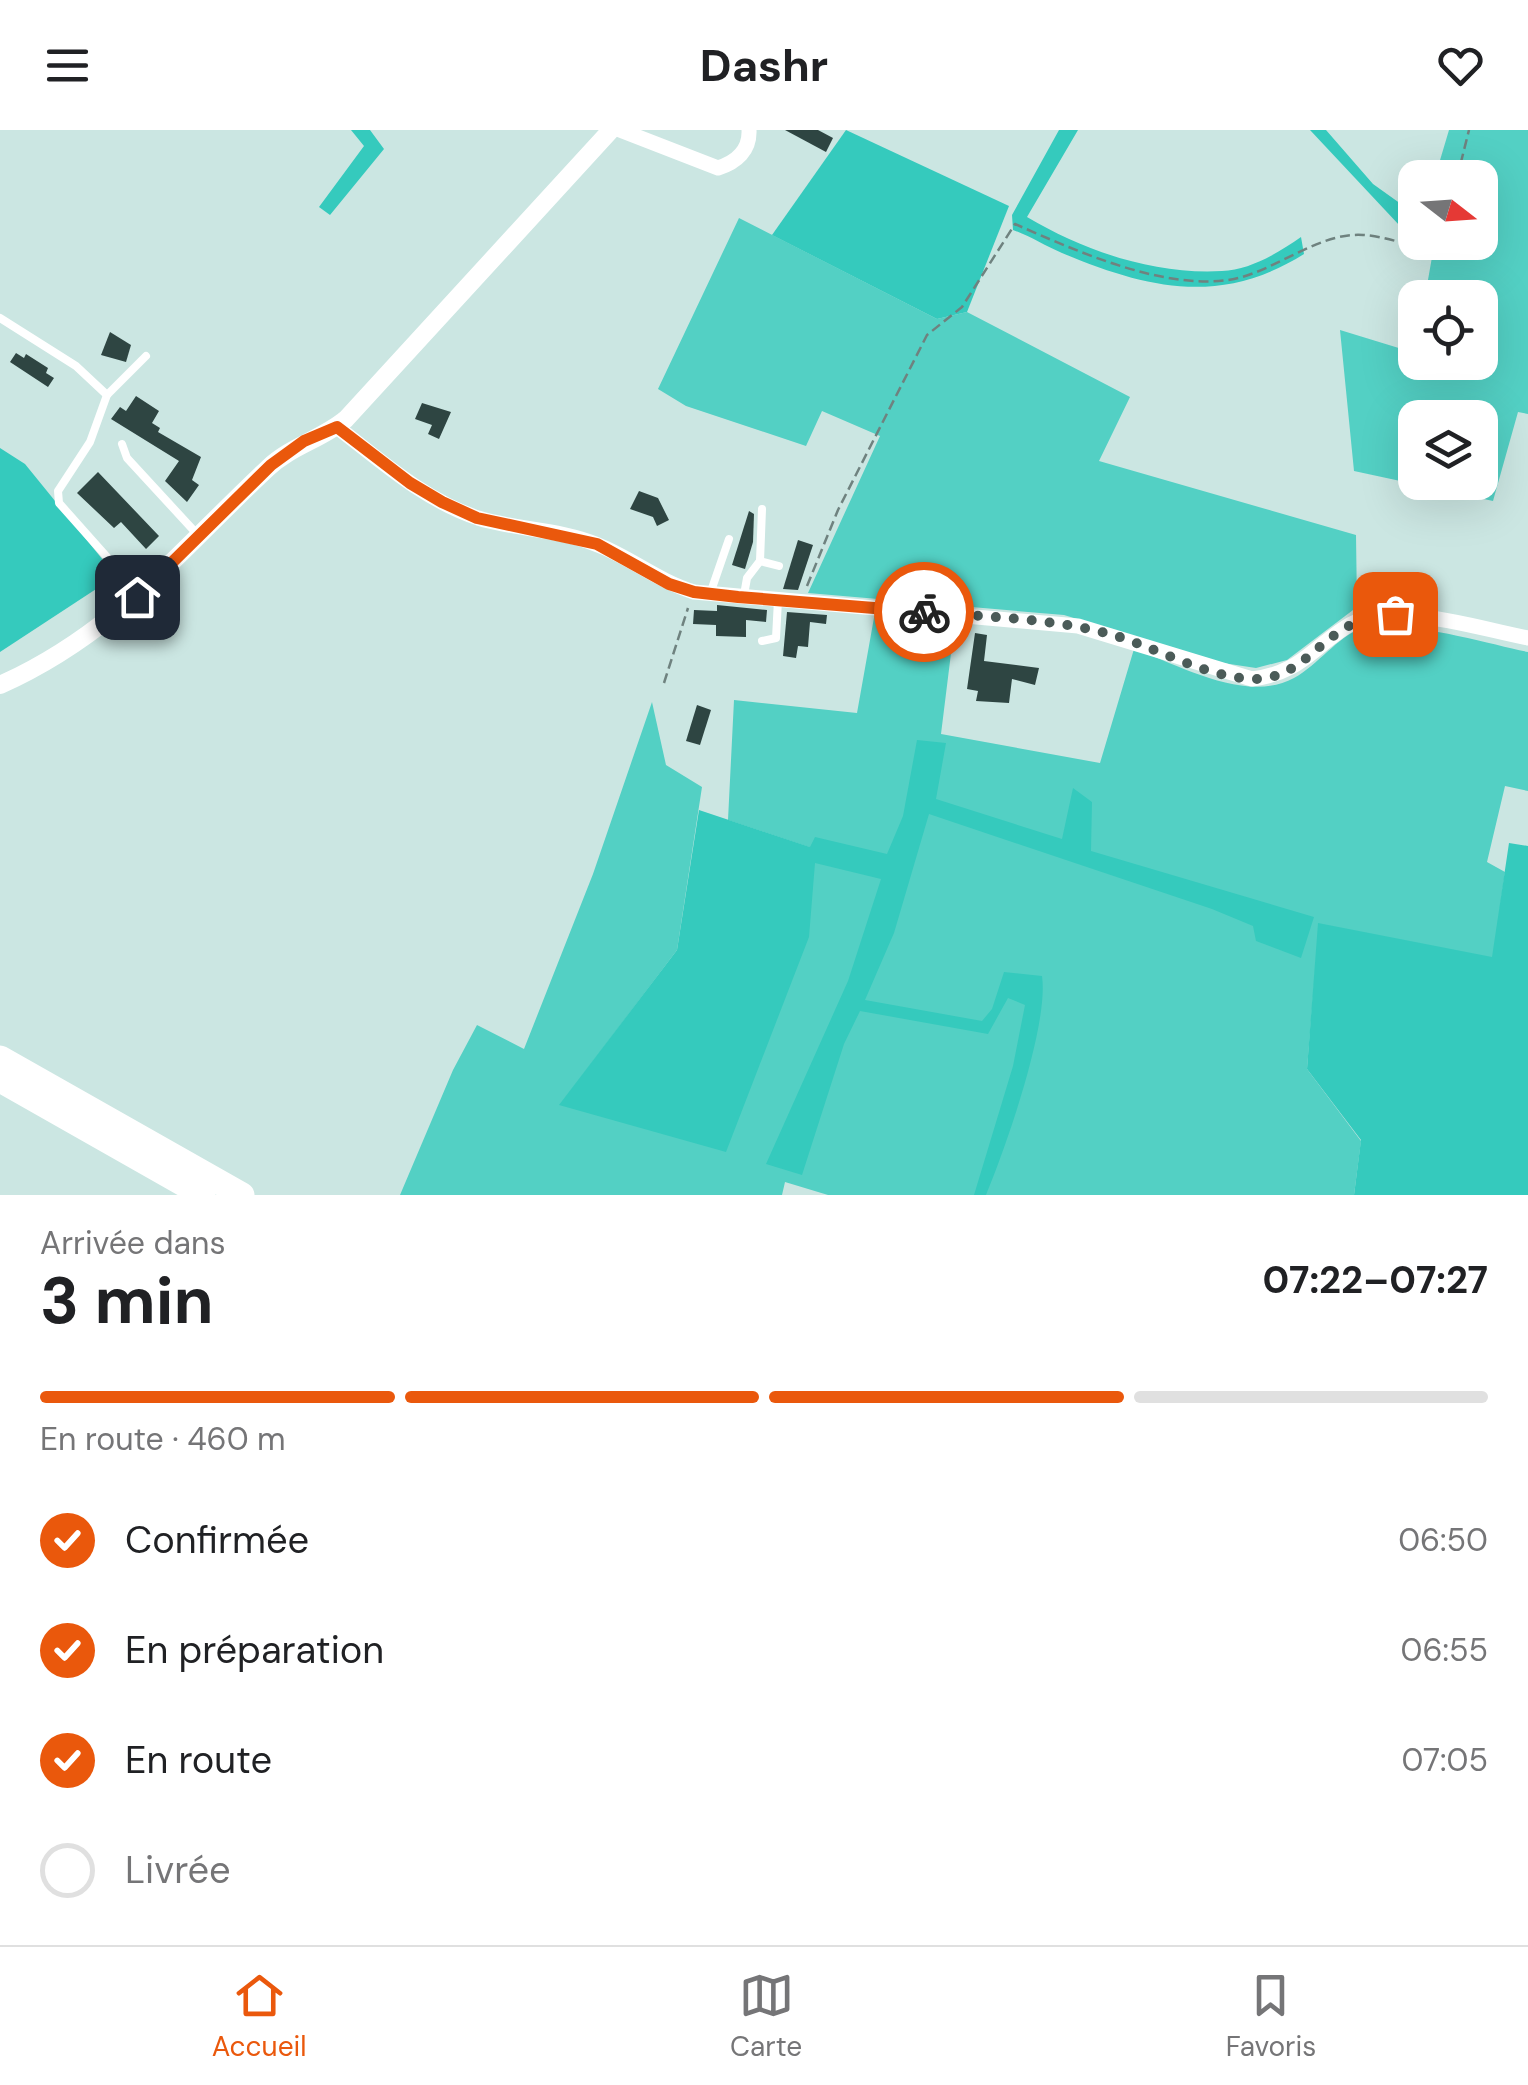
<!DOCTYPE html>
<html lang="fr">
<head>
<meta charset="utf-8">
<style>
  body { margin:0; font-family:"DM Sans",sans-serif; background:#f2f2f2; color:#202124; height:100vh; display:flex; flex-direction:column; font-size:38px; white-space:nowrap }
  * { box-sizing:border-box; margin:0 }
  p { font-size:32px; color:#757577 }
  .icon { flex:none; width:55px; height:55px; fill:none; stroke:currentColor; stroke-width:2; stroke-linecap:round; stroke-linejoin:round }
  .map { position:relative; height:1065px; overflow:hidden }
  .details { display:flex; flex-direction:column; background:#fff; flex:1 }
  .details>* { flex:none }
  .needle { width:65px; rotate:107deg }
  .tools { position:absolute; left:1398px; top:30px; display:grid; gap:20px }
  .tools a { display:grid; place-items:center; width:100px; height:100px; border-radius:20px; background:#fff; box-shadow:0 10px 40px #0002; font-size:50px }
  .pin { position:absolute; display:grid; place-items:center; width:85px; height:85px; color:#fff; margin:-42px; border-radius:20px; box-shadow:0 5px 15px #0006 }
  .courier { position:absolute; display:grid; place-items:center; width:100px; height:100px; margin:-50px; border:8px solid #ea580c; border-radius:50%; background:#fff; color:#222; box-shadow:0 2px 12px #0007 }
  .overview em { font-style:normal; font-weight:700 }
  .overview div { display:flex; flex-direction:column-reverse }
  .overview { display:flex; align-items:center; justify-content:space-between; height:170px; padding:0 40px }
  h1 { font-size:65px; font-weight:700; line-height:75px }
  .bar { display:grid; grid-template-columns:repeat(4,1fr); gap:15px 10px; align-content:center; height:120px; padding:0 40px }
  .bar i { height:12px; border-radius:8px; background:#e0e0e0 }
  .bar .current { background:#ea580c }
  .bar p { grid-column:span 4 }
  ol { padding:0 40px; list-style:none }
  li { display:flex; align-items:center; gap:30px; height:110px }
  li p { margin-inline-start:auto }
  li .icon { padding:10px; border-radius:50%; background:#ea580c; color:#fff; stroke-width:4 }
  li:last-child { color:#757577 }
  li i { width:55px; height:55px; border:5px solid #e0e0e0; border-radius:50% }
  header { display:flex; justify-content:space-between; align-items:center; height:130px; padding:0 40px; background:#fff; font-size:45px; font-weight:700 }
  .dock { display:flex; justify-content:space-around; align-items:center; height:140px; border-top:2px solid #e0e0e0; background:#fff; font-size:28px; color:#757577 }
  .dock a { display:grid; justify-items:center; gap:5px }
  .dock .current { color:#ea580c }
  .map>svg:first-child { display:block }
</style>
</head>
<body>
<header><svg class="icon" aria-label="menu" viewBox="0 0 24 24"><path d="M4 6h16M4 12h16M4 18h16"/></svg>Dashr<svg class="icon" aria-label="heart" viewBox="0 0 24 24"><path d="M12 20l-8-8c-3-5 5-10 8-4 3-6 11-1 8 4z"/></svg></header>
<div class="map">
<svg width="1528" height="1065" viewBox="0 0 1528 1065">
  <rect width="100%" height="100%" fill="#cbe6e2"/>
  <g fill="#53d0c4" fill-rule="evenodd">
    <path d="M 1449,0 L 1528,0 L 1528,284 L 1518,282 L 1493,371 L 1354,341 L 1340,200 L 1415,223 L 1415,232 L 1480,232 L 1480,168 L 1425,167 L 1432,127 L 1412,122 L 1415,111 L 1480,112 L 1480,48 L 1435,47 ZM 1415,288 L 1480,288 L 1480,352 L 1415,352 Z"/>
    <path d="M 739,88 L 937,189 L 967,182 L 1130,267 L 1099,331 L 1356,405 L 1357,477 L 1287,530 L 1256,538 L 1223,533 L 1064,485 L 808,463 L 880,306 L 822,281 L 806,316 L 686,276 L 658,259 Z"/>
    <path d="M 875,482 L 955,491 L 941,604 L 1100,633 L 1134,519 C 1180,535 1246,574 1294,548 C 1318,535 1337,507 1362,498 C 1396,487 1490,514 1528,522 L 1528,661 L 1505,656 L 1487,732 L 1505,742 L 1493,828 L 1319,794 L 1307,939 L 1361,1011 L 1354,1065 L 828,1065 L 785,1052 L 782,1065 L 400,1065 L 453,940 L 477,895 L 524,919 L 593,744 L 652,572 L 666,635 L 702,657 L 677,820 L 560,975 L 815,719 L 728,690 L 734,570 L 857,583 Z"/>
  </g>
  <g fill="#35cabd">
    <path d="M 351,0 L 370,0 L 384,19 L 330,85 L 319,77 L 364,16 Z"/>
    <path d="M 846,0 L 1009,76 L 967,182 L 937,189 L 772,105 Z"/>
    <path d="M 1059,0 L 1078,0 L 1027,87 C 1084,121 1155,145 1222,141 C 1250,140 1278,123 1301,107 L 1304,124 C 1221,176 1148,159 1062,123 C 1045,116 1030,106 1013,100 L 1012,85 Z"/>
    <path d="M 1310,0 L 1326,0 L 1373,54 L 1415,84 L 1400,96 Z"/>
    <path d="M 0,318 L 25,334 L 116,446 L 0,522 Z"/>
    <path d="M 917,610 L 946,613 L 936,669 L 1062,709 L 1073,658 L 1092,672 L 1091,721 L 1314,787 L 1301,828 L 1256,811 L 1253,796 L 1212,779 L 929,684 L 894,803 L 865,870 L 982,891 L 992,879 L 1004,842 L 1042,846 C 1049,894 1006,1017 986,1065 L 974,1065 L 1013,936 L 1025,875 L 1008,868 L 988,904 L 860,881 L 844,914 L 802,1045 L 766,1034 L 848,851 L 881,749 L 815,733 L 809,807 L 726,1022 L 559,975 L 677,820 L 699,680 L 810,717 L 815,707 L 887,724 L 903,686 Z"/>
    <path d="M 1509,713 L 1528,716 L 1528,1065 L 1354,1065 L 1361,1010 L 1307,939 L 1318,793 L 1492,827 Z"/>
  </g>
  <g fill="#2e4542">
    <path d="M 785,0 L 818,0 L 833,8 L 826,22 Z"/>
    <path d="M 110,202 L 131,215 L 126,232 L 101,225 Z"/>
    <path d="M 16,223 L 24,228 L 26,224 L 48,238 L 46,243 L 54,248 L 48,257 L 10,232 Z"/>
    <path d="M 136,266 L 159,281 L 152,293 L 160,298 L 158,302 L 201,327 L 192,350 L 199,355 L 187,372 L 165,351 L 179,331 L 111,289 L 120,277 L 126,281 Z"/>
    <path d="M 422,273 L 451,282 L 439,309 L 428,304 L 432,295 L 415,289 Z"/>
    <path d="M 98,342 L 159,406 L 146,419 L 121,392 L 114,398 L 77,363 Z"/>
    <path d="M 639,361 L 658,368 L 669,390 L 657,396 L 653,387 L 630,379 Z"/>
    <path d="M 749,381 L 754,384 L 753,412 L 745,439 L 732,435 Z"/>
    <path d="M 798,410 L 813,415 L 798,460 L 783,459 Z"/>
    <path d="M 717,475 L 767,480 L 766,492 L 746,490 L 746,507 L 716,506 L 716,495 L 693,494 L 694,480 L 717,481 Z"/>
    <path d="M 787,482 L 827,485 L 826,494 L 810,492 L 808,517 L 798,516 L 796,528 L 783,526 Z"/>
    <path d="M 975,503 L 987,505 L 984,531 L 1039,538 L 1035,555 L 1012,549 L 1009,573 L 976,571 L 978,561 L 967,559 Z"/>
    <path d="M 697,575 L 711,580 L 700,615 L 686,611 Z"/>
  </g>
  <g fill="none" stroke-linecap="round" stroke-linejoin="round">
    <g stroke="#6f827f" stroke-width="2.5" stroke-dasharray="10 5" stroke-linecap="butt">
      <path d="M 1457,48 L 1469,0"/>
      <path d="M 807,456 L 838,380 L 927,205 L 962,177 L 1015,94 C 1076,121 1167,162 1234,149 C 1277,140 1319,102 1363,105 C 1383,106 1404,114 1423,118 L 1427,112"/>
      <path d="M 664,553 L 688,478"/>
    </g>
    <g stroke="#fff" stroke-width="8">
      <path d="M 0,188 L 76,236 L 107,265"/>
      <path d="M 122,314 L 127,328 L 197,404"/>
      <path d="M 760,431 L 779,436"/>
      <path d="M 139,463 L 59,373 L 58,361 L 90,312 L 107,265 L 146,226"/>
      <path d="M 710,464 L 729,409"/>
      <path d="M 744,465 L 747,448 L 760,431 L 762,379"/>
      <path d="M 762,511 L 776,508 L 778,470"/>
    </g>
    <g stroke="#fff" stroke-width="15">
      <path d="M 620,0 L 718,38 C 737,32 750,20 749,0"/>
      <path d="M 337,297 C 381,331 424,370 478,388 C 517,400 560,399 598,415 C 631,428 658,451 694,462 L 1078,496 L 1252,549 C 1299,543 1309,521 1346,497 C 1389,468 1479,499 1528,508"/>
    </g>
    <path stroke="#fff" stroke-width="18" d="M 0,555 C 116,503 178,422 268,338 C 291,316 322,309 346,289 L 611,0"/>
    <g stroke="#fff" stroke-width="25">
      <path d="M 0,928 L 242,1065"/>
      <path d="M 0,950 L 203,1065"/>
    </g>
  </g>
  <g fill="none" stroke-linecap="round" stroke-linejoin="round">
    <path stroke="#4b5b58" stroke-width="10" stroke-dasharray="0 18" d="M 924,482 C 985,487 1047,488 1106,503 C 1152,515 1206,548 1253,549 C 1297,550 1316,512 1351,495 C 1365,487 1379,485 1395,484"/>
    <path stroke="#ea580c" stroke-width="12" d="M 137,467 L 271,335 L 304,311 L 337,297 L 410,353 L 442,372 L 477,388 L 597,414 L 669,454 L 694,462 L 738,467 L 924,482"/>
  </g>
</svg>
<div class="tools">
<a><svg class="needle" viewBox="-14 -14 28 28"><path d="M0-13l5 13h-10z" fill="#e53935"/><path d="M0 13l5-13h-10z" fill="#757577"/></svg></a>
<a><svg class="icon" aria-label="locate" viewBox="0 0 24 24"><circle cx="12" cy="12" r="6"/><path d="M12 2v4M12 18v4M2 12h4M18 12h4"/></svg></a>
<a><svg class="icon" aria-label="layers" viewBox="0 0 24 24"><path d="M12 4l9 5-9 5-9-5zM3 14l9 5 9-5"/></svg></a>
</div>
<div class="pin" style="left:1395px;top:484px;background:#ea580c"><svg class="icon" aria-label="bag" viewBox="0 0 24 24"><path d="M5 8h14l-1 12H6zM9 8a3 3 0 0 1 6 0"/></svg></div>
<div class="pin" style="left:137px;top:467px;background:#1f2937"><svg class="icon" aria-label="home" viewBox="0 0 24 24"><path d="M3 11l9-7 9 7M6 9v11h12V9"/></svg></div>
<div class="courier" style="left:924px;top:482px"><svg class="icon" aria-label="bike" viewBox="0 0 24 24"><circle cx="6" cy="16" r="4"/><circle cx="18" cy="16" r="4"/><path d="M6 16l4-8h5l3 8M10 8l3 8H6M13 5h3"/></svg></div>
</div>
<section class="details">
<div class="overview"><div><h1>3 min</h1><p>Arrivée dans</p></div><em>07:22–07:27</em></div>
<div class="bar"><i class="current"></i><i class="current"></i><i class="current"></i><i></i><p>En route · 460 m</p></div>
<ol>
<li><svg class="icon" aria-label="check" viewBox="0 0 24 24"><path d="M5 12l5 5 9-10"/></svg>Confirmée<p>06:50</p></li>
<li><svg class="icon" aria-label="check" viewBox="0 0 24 24"><path d="M5 12l5 5 9-10"/></svg>En préparation<p>06:55</p></li>
<li><svg class="icon" aria-label="check" viewBox="0 0 24 24"><path d="M5 12l5 5 9-10"/></svg>En route<p>07:05</p></li>
<li><i></i>Livrée</li>
</ol>
</section>
<nav class="dock">
<a class="current"><svg class="icon" aria-label="home" viewBox="0 0 24 24"><path d="M3 11l9-7 9 7M6 9v11h12V9"/></svg>Accueil</a>
<a><svg class="icon" aria-label="map" viewBox="0 0 24 24"><path d="M3 6l6-2 6 2 6-2v14l-6 2-6-2-6 2zM9 4v14M15 6v14"/></svg>Carte</a>
<a><svg class="icon" aria-label="saved" viewBox="0 0 24 24"><path d="M7 4h10v16l-5-4-5 4z"/></svg>Favoris</a>
</nav>
</body>
</html>
